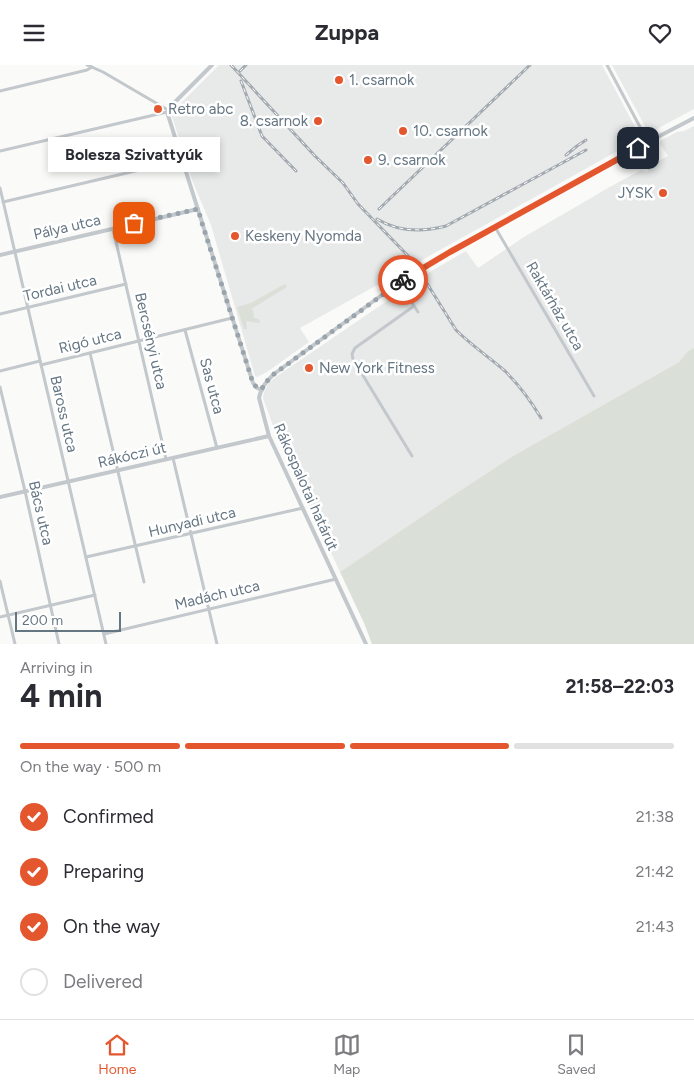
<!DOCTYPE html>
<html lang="en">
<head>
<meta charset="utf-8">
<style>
  body { margin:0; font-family:Figtree,sans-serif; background:#f7f7f7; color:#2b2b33; height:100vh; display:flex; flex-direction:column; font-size:19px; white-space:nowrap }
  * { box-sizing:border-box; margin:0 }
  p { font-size:16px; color:#7c7c81 }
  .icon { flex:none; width:28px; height:28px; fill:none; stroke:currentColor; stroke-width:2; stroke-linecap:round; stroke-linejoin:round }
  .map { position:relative; height:579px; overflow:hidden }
  .panel { display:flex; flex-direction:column; background:#fff; flex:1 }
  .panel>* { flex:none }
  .scale { position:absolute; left:15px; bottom:12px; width:106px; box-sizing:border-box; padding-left:5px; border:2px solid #657683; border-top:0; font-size:14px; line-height:18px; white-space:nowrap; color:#657683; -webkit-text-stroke:4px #fff; paint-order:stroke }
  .pin { position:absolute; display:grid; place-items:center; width:42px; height:42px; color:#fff; margin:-21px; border-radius:10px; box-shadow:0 2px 8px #0006 }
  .courier { position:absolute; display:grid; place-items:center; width:50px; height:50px; margin:-25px; border:4px solid #e4572e; border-radius:50%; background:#fff; color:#222; box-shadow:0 1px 6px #0007 }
  .bubble { position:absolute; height:35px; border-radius:0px; background:#fff; box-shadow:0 2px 8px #0003; font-size:16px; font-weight:700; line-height:35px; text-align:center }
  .head em { font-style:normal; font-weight:700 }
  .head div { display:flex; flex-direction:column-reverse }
  .head { display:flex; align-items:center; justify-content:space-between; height:85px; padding:0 20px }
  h1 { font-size:32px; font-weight:700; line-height:38px }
  .bar { display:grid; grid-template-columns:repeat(4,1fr); gap:8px 5px; align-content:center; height:60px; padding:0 20px }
  .bar i { height:6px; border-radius:4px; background:#e1e1e2 }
  .bar .active { background:#e4572e }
  .bar p { grid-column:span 4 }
  ol { padding:0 20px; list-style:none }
  li { display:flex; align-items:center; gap:15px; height:55px }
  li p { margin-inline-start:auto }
  li .icon { padding:5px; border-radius:50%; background:#e4572e; color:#fff; stroke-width:4 }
  li:last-child { color:#7c7c81 }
  li i { width:28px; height:28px; border:2px solid #e1e1e2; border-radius:50% }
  header { display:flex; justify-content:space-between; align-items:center; height:65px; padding:0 20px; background:#fff; font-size:22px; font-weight:700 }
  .tabs { display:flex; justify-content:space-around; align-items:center; height:70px; border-top:1px solid #e1e1e2; background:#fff; font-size:14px; color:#7c7c81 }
  .tabs a { display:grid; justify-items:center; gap:2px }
  .tabs .active { color:#e4572e }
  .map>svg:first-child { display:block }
</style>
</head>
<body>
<header><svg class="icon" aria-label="menu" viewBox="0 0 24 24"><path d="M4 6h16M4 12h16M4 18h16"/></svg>Zuppa<svg class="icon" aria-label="heart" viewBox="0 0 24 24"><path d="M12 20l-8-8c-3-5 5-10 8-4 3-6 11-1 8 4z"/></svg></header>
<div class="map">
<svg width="694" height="579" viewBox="0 0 694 579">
  <rect width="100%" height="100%" fill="#fafaf8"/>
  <g fill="#e8e9e9">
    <path d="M 219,0 L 602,0 L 641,73 L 300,263 L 309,277 L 267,307 L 257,312 L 255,311 L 211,160 L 192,115 L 171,48 Z"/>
    <path d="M 612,0 L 694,0 L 694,44 L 653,66 L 646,63 Z"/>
    <path d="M 694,61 L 694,283 L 688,286 L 679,297 L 513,391 L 458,427 L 340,507 L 276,369 L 263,333 L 264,327 L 269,318 L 277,311 L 428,208 L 466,186 L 478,203 L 524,172 L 608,123 L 641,105 L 647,107 L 650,100 L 668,91 L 660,79 L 660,76 L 677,67 L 684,66 Z"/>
  </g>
  <g fill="#dadfd7">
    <path d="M 285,219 L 287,222 L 251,244 L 253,245 L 254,253 L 259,254 L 260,258 L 246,256 L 247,264 L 244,264 L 237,242 L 251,238 Z"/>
    <path d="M 694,283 L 694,579 L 372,579 L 364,558 L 340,507 L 458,427 L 513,391 L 679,297 L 688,286 Z"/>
  </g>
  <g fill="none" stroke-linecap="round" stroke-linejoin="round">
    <g stroke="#c3c8cc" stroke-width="3">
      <path d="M 87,0 L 103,7 L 168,45"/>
      <path d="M 607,0 L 648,77"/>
      <path d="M 0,26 L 87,5 L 92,2"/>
      <path d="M 0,86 L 167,47"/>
      <path d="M 0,123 L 106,579"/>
      <path d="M 3,137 L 182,95"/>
      <path d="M 495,162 L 594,331"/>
      <path d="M 113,164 L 166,394"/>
      <path d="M 399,218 L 418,247"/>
      <path d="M 0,249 L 126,219"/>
      <path d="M 185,265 L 217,383"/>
      <path d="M 90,288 L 144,517"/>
      <path d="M 41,300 L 232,253"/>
      <path d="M 0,306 L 40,296"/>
      <path d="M 0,322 L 25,426 L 59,579"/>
      <path d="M 412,391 L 353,294 L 352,289 L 355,283 L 414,241"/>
      <path d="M 173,393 L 217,579"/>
      <path d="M 86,492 L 303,443"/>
      <path d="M 0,516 L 15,579"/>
      <path d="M 0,552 L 95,530"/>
      <path d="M 104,569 L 336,514"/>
    </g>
    <g stroke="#c3c8cc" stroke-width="4">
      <path d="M 212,0 L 170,42 L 167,47 L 253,318 L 257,323 L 262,325"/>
      <path d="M 0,190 L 198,144"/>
      <path d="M 0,432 L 269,371"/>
      <path d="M 366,579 L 269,371 L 259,333 C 261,322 267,316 274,309 L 386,227 L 415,207 L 648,77 L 694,53"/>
    </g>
    <defs>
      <g id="rail">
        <path d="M 231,0 L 315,91 L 343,118 L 358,139 L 413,196 L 456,265 C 471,280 489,292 505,306 C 519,320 531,336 541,353"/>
        <path d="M 240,6 L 246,0"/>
        <path d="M 241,16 L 262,71 L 296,106"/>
        <path d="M 566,90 L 577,81 L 586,75"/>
        <path d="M 379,144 L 530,0"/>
        <path d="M 377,154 C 398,167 423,167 446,161 L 586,85"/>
      </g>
    </defs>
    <use href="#rail" stroke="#a2aab0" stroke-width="3"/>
    <use href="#rail" stroke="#fff" stroke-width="1" stroke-dasharray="4" stroke-linecap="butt"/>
  </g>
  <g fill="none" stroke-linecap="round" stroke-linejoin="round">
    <path stroke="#99a4ac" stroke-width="5" stroke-dasharray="0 9" d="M 134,158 L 198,144 L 202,158 L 253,318 L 257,323 L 262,324 L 264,319 L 274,309 L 403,215"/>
    <path stroke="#e4572e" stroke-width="6" d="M 403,215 L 450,187 L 638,83"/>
  </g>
  <g fill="#e4572e" stroke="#fff" stroke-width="2">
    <circle cx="339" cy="15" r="5"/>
    <circle cx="158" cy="44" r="5"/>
    <circle cx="318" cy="56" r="5"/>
    <circle cx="403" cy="66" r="5"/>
    <circle cx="368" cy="95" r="5"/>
    <circle cx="663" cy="128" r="5"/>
    <circle cx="235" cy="171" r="5"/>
    <circle cx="309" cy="303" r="5"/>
  </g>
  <g text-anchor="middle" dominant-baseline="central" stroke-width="5" stroke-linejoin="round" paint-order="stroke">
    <g font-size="15" fill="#657683" stroke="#fff" text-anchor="start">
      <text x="349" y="15">1. csarnok</text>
      <text x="168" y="44">Retro abc</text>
      <text x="308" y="56" text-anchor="end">8. csarnok</text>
      <text x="413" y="66">10. csarnok</text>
      <text x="378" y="95">9. csarnok</text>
      <text x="653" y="128" text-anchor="end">JYSK</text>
      <text x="245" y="171">Keskeny Nyomda</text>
      <text x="319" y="303">New York Fitness</text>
    </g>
    <g font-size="15" fill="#657683" stroke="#fff">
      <text transform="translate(67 162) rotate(-13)">Pálya utca</text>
      <text transform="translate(60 223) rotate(-13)">Tordai utca</text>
      <text transform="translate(555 241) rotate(60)">Raktárház utca</text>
      <text transform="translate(90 276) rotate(-14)">Rigó utca</text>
      <text transform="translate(151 276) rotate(77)">Bercsényi utca</text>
      <text transform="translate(212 321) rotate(75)">Sas utca</text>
      <text transform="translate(64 349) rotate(77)">Baross utca</text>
      <text transform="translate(132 390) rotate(-13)">Rákóczi út</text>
      <text transform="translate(306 422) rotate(66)">Rákospalotai határút</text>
      <text transform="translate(41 448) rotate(77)">Bács utca</text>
      <text transform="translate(192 457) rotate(-13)">Hunyadi utca</text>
      <text transform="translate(217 530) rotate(-13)">Madách utca</text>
    </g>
  </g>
</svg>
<div class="scale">200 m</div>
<div class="pin" style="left:134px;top:158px;background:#ea580c"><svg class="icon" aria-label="bag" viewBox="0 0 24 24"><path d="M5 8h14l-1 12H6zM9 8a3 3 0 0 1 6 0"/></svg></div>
<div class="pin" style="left:638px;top:83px;background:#1f2937"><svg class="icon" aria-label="home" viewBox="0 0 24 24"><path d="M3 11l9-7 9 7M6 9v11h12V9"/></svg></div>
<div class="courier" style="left:403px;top:215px"><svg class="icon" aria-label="bike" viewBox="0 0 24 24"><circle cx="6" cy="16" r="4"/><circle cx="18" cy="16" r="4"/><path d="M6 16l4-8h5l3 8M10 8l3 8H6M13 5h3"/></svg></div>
<div class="bubble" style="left:48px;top:72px;width:172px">Bolesza Szivattyúk</div>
</div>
<section class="panel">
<div class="head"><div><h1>4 min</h1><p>Arriving in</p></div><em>21:58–22:03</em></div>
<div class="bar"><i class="active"></i><i class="active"></i><i class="active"></i><i></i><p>On the way · 500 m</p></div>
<ol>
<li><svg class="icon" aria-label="check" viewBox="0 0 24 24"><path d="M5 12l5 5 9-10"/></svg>Confirmed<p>21:38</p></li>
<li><svg class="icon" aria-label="check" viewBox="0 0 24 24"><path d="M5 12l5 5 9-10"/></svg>Preparing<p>21:42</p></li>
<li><svg class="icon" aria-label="check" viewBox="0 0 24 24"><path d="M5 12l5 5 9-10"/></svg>On the way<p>21:43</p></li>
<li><i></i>Delivered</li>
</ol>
</section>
<nav class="tabs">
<a class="active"><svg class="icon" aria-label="home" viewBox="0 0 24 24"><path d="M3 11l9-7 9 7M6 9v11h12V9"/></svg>Home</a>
<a><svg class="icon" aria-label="map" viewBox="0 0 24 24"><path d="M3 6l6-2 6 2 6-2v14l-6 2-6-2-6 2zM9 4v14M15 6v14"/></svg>Map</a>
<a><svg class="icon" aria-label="saved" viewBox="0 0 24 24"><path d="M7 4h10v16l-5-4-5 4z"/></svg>Saved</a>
</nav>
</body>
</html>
